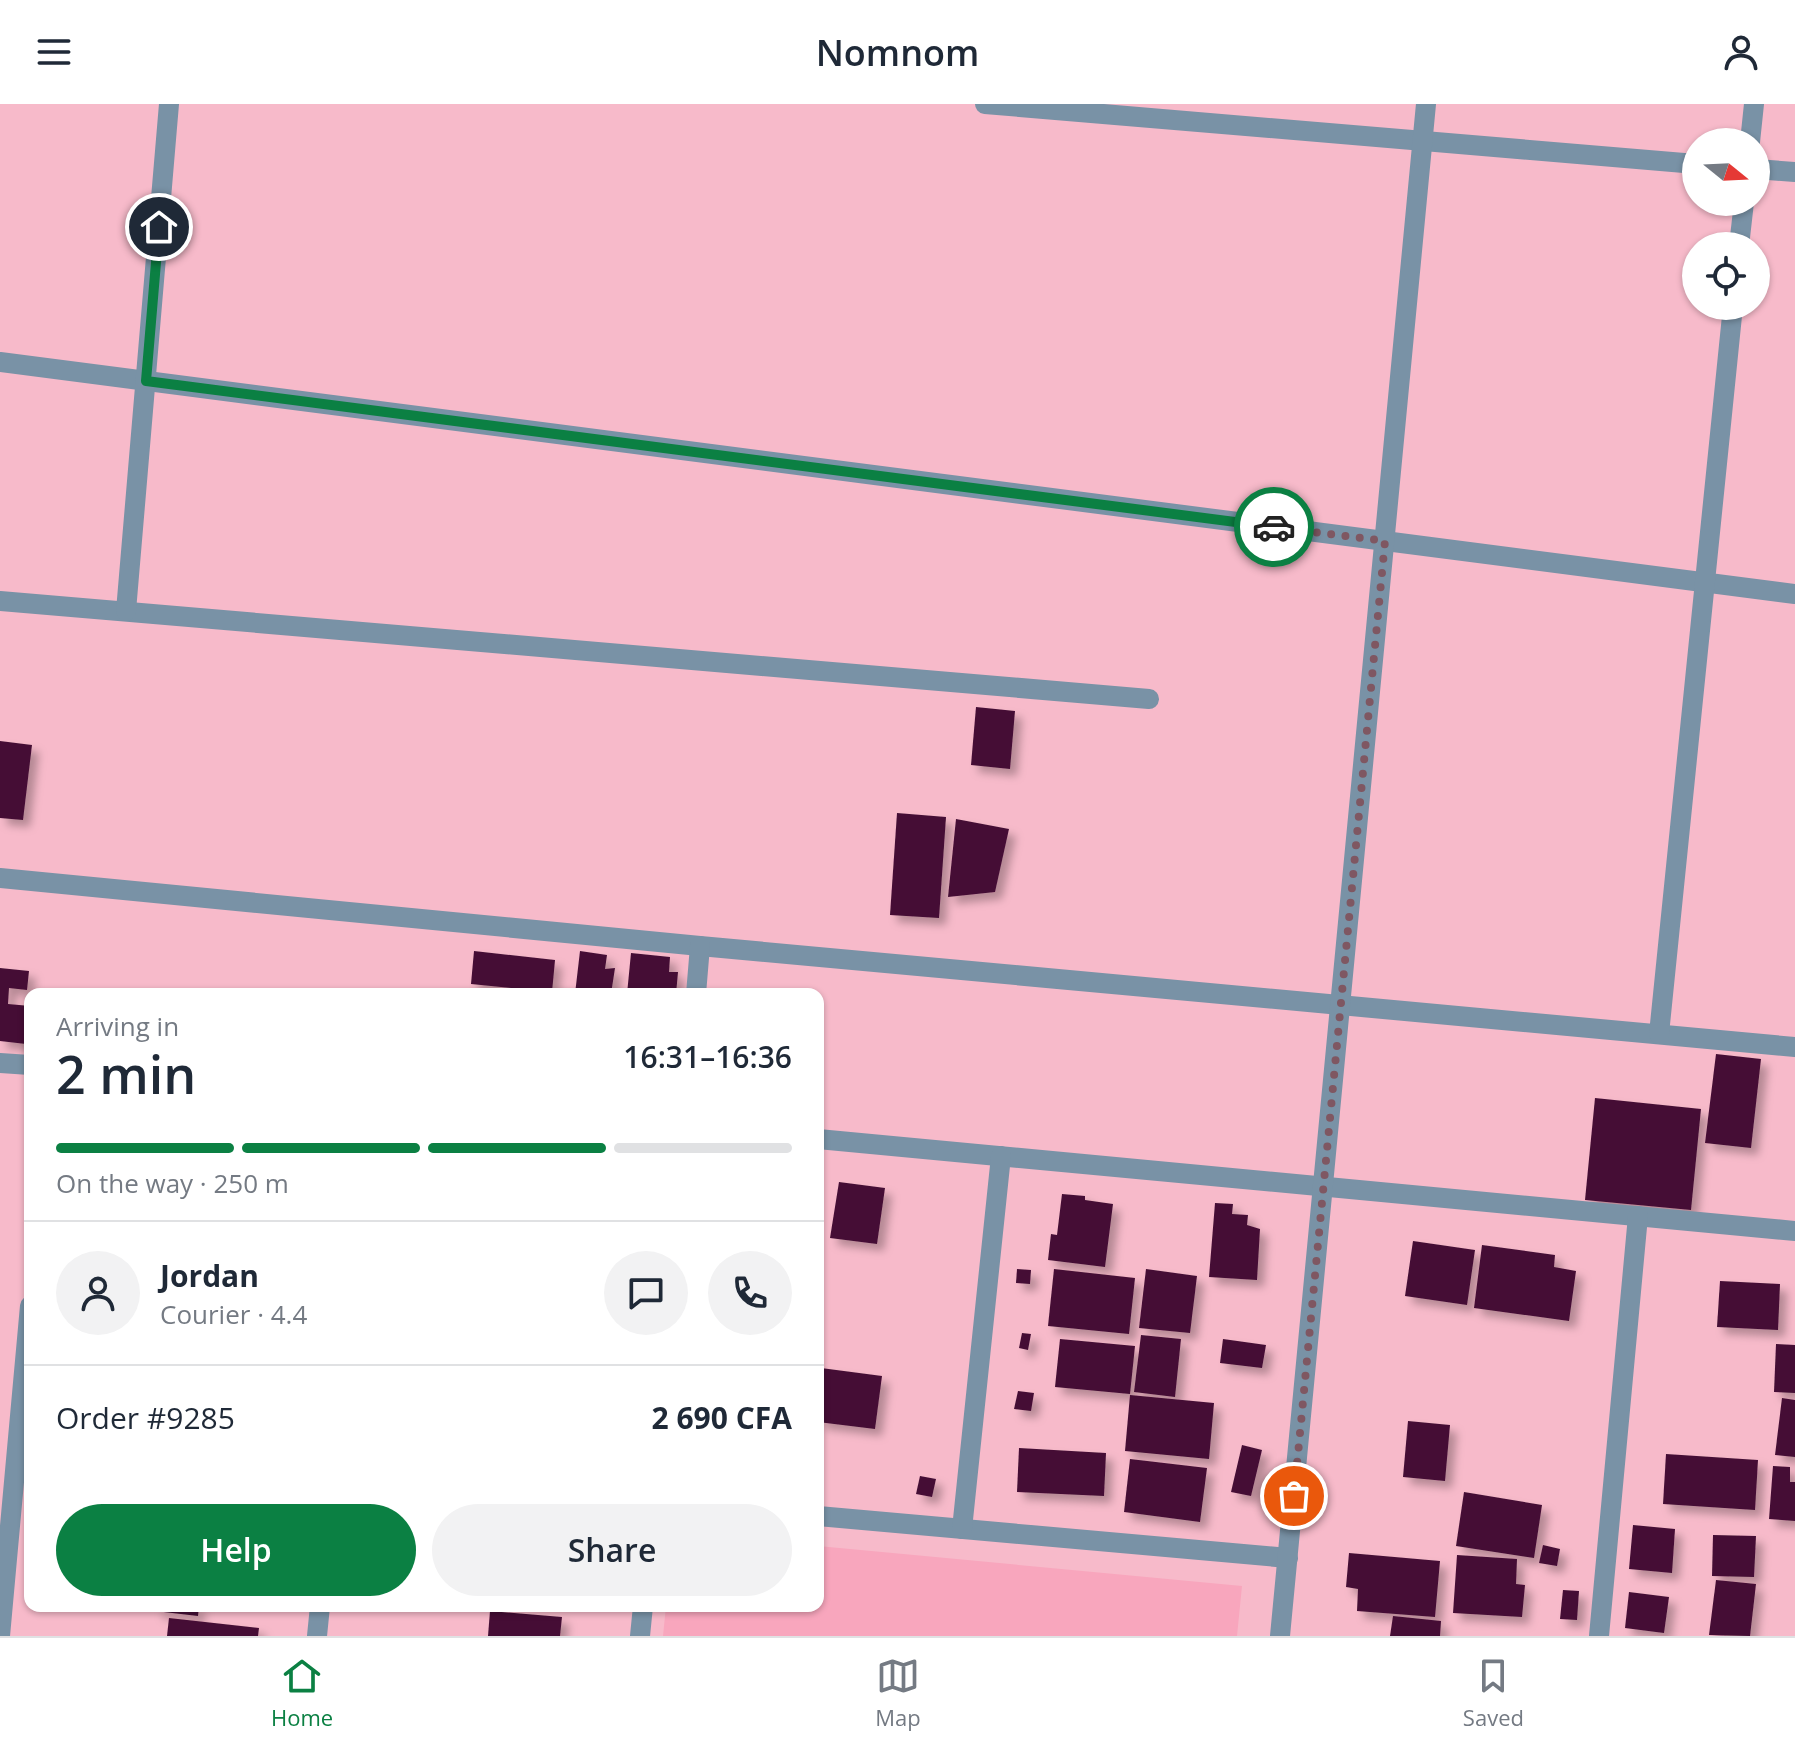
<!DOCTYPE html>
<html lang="en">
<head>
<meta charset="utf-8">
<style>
  body { margin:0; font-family:"Open Sans",sans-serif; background:#f2f2f3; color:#1f2937; height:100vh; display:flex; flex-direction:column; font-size:30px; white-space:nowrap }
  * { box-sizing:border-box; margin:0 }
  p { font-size:26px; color:#747a83 }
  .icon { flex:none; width:44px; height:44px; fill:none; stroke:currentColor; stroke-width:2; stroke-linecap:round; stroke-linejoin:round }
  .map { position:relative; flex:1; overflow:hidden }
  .sheet { position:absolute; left:24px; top:884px; width:800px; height:624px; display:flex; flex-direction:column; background:#fff; border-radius:16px; box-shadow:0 2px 6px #0004 }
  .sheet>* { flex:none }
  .needle { width:52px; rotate:108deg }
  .controls { position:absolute; left:1682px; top:24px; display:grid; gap:16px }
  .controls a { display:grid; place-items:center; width:88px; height:88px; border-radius:50%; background:#fff; box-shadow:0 2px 6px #0004; font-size:40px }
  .pin { position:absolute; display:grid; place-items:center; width:68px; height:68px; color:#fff; margin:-34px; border:4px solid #fff; border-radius:50%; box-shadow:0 2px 8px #0007 }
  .courier { position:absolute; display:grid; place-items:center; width:80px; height:80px; margin:-40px; border:6px solid #0b8043; border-radius:50%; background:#fff; color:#222; box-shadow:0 2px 10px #0007 }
  .summary em { font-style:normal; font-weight:600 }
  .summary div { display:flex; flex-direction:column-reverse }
  .summary { display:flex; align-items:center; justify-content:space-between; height:136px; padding:0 32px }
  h1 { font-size:52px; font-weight:600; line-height:60px }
  .bar { display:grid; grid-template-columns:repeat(4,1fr); gap:12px 8px; align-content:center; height:96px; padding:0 32px }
  .bar i { height:10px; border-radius:6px; background:#e0e1e3 }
  .bar .on { background:#0b8043 }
  .bar p { grid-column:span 4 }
  .line { display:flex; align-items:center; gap:20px; padding:0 32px; border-top:2px solid #e0e1e3 }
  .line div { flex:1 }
  .round { display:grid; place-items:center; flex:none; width:84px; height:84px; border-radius:42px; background:#f2f2f3 }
  .action { display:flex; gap:16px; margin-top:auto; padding:16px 32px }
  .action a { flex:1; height:92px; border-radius:48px; background:#0b8043; color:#fff; font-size:32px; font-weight:600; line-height:92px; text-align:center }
  .action a+a { background:#f2f2f3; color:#1f2937 }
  header { display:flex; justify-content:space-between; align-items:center; height:104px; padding:0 32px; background:#fff; font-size:36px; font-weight:600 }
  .menu { display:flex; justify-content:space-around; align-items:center; height:112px; border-top:2px solid #e0e1e3; background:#fff; font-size:22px; color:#747a83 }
  .menu a { display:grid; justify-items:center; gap:4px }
  .menu .on { color:#0b8043 }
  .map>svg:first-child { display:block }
</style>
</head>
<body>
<header><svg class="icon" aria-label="menu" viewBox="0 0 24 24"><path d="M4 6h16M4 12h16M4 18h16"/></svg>Nomnom<svg class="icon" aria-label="person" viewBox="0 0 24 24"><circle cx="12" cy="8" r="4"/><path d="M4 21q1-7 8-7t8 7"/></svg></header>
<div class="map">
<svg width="1795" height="1532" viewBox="0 0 1795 1532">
  <defs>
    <filter id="shadow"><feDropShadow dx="7" dy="7" stdDeviation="4" flood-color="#0004"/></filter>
  </defs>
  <rect width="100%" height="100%" fill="#f7baca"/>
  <path fill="#f8a6bd" d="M 818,1442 L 1242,1482 L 1237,1532 L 663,1532 L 666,1502 L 818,1502 Z"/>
  <g fill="#441135" filter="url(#shadow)">
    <path d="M 976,603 L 1015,607 L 1010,665 L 971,661 Z"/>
    <path d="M 0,637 L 32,641 L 23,716 L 0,714 Z"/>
    <path d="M 897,709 L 946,713 L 939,814 L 890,811 Z"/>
    <path d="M 956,715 L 1009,725 L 995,788 L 948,793 Z"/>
    <path d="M 474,847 L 555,856 L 552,888 L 471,880 Z"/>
    <path d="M 580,847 L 607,851 L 605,865 L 615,864 L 611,890 L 575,890 Z"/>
    <path d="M 631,849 L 670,853 L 669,868 L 678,868 L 676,890 L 627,890 Z"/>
    <path d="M 0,864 L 29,867 L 27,886 L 9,884 L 8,900 L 30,902 L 26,940 L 0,937 Z"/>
    <path d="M 1716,950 L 1761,955 L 1751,1044 L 1705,1039 Z"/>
    <path d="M 1595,994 L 1701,1005 L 1691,1106 L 1585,1096 Z"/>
    <path d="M 839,1078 L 885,1084 L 877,1140 L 830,1134 Z"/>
    <path d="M 1062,1090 L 1085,1092 L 1085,1096 L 1113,1100 L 1105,1163 L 1048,1156 L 1051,1130 L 1057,1131 Z"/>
    <path d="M 1215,1099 L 1233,1100 L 1232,1110 L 1248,1111 L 1247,1121 L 1260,1125 L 1257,1176 L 1209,1173 Z"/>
    <path d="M 1413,1137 L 1475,1146 L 1467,1201 L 1405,1192 Z"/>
    <path d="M 1482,1141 L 1555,1151 L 1554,1163 L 1576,1167 L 1569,1217 L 1474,1204 Z"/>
    <path d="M 1017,1165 L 1031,1166 L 1030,1180 L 1016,1179 Z"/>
    <path d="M 1054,1165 L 1135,1174 L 1129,1230 L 1048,1222 Z"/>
    <path d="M 1146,1165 L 1197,1172 L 1190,1229 L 1139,1224 Z"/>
    <path d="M 1720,1177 L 1780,1180 L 1778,1226 L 1717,1223 Z"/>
    <path d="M 1022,1229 L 1031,1230 L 1028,1246 L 1019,1244 Z"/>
    <path d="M 1141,1231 L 1181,1235 L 1175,1293 L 1134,1288 Z"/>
    <path d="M 1060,1235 L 1135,1242 L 1130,1290 L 1055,1283 Z"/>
    <path d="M 1223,1235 L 1266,1241 L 1262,1264 L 1220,1259 Z"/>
    <path d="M 1776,1240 L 1795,1241 L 1795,1289 L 1774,1288 Z"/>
    <path d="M 821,1264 L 882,1272 L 875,1325 L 818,1318 Z"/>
    <path d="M 1018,1287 L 1034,1289 L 1031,1307 L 1014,1305 Z"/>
    <path d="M 1130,1291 L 1214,1299 L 1209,1355 L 1125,1347 Z"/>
    <path d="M 1782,1294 L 1795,1296 L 1795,1353 L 1775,1351 Z"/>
    <path d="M 1408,1317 L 1450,1321 L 1445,1377 L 1403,1373 Z"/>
    <path d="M 1242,1341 L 1262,1346 L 1251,1392 L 1231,1388 Z"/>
    <path d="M 1019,1344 L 1106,1349 L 1104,1392 L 1017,1388 Z"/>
    <path d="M 1666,1350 L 1758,1356 L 1755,1406 L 1663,1400 Z"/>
    <path d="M 1130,1355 L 1207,1364 L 1200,1418 L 1124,1408 Z"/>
    <path d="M 1773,1362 L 1790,1363 L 1790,1378 L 1795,1378 L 1795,1417 L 1769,1415 Z"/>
    <path d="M 920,1372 L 936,1375 L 932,1393 L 916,1390 Z"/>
    <path d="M 1464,1388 L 1542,1401 L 1534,1454 L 1456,1442 Z"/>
    <path d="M 1633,1421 L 1675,1425 L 1672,1469 L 1629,1465 Z"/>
    <path d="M 1713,1431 L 1756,1432 L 1754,1473 L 1712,1472 Z"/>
    <path d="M 1543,1441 L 1560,1445 L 1557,1462 L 1539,1459 Z"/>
    <path d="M 1349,1449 L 1440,1457 L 1435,1513 L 1357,1507 L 1358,1485 L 1346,1483 Z"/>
    <path d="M 1457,1451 L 1517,1455 L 1516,1480 L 1525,1481 L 1522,1513 L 1453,1509 Z"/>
    <path d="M 1716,1476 L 1756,1480 L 1750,1532 L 1709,1531 Z"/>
    <path d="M 1563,1486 L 1579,1487 L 1577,1516 L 1560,1515 Z"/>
    <path d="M 1629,1488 L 1669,1493 L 1664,1529 L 1625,1524 Z"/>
    <path d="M 156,1502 L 199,1502 L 198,1512 L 155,1507 Z"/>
    <path d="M 490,1507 L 562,1513 L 560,1532 L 488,1532 Z"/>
    <path d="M 1393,1512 L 1441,1517 L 1440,1532 L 1390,1532 Z"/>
    <path d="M 169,1514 L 259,1524 L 258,1532 L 167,1532 Z"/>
  </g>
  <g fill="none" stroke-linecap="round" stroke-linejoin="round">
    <g stroke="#7992a6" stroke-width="20">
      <path d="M 985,0 L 1696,60"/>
      <path d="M 1750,38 L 1754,0"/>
      <path d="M 1756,65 L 1795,68"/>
      <path d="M 1739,142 L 1744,98"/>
      <path d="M 0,258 L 1795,490"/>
      <path d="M 0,497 L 1149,595"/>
      <path d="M 126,507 L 169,0"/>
      <path d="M 0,774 L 700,842 L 1795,943"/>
      <path d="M 696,890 L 700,842"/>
      <path d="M 1659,930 L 1733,202"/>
      <path d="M 0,959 L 30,961"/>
      <path d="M 818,1035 L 1795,1127"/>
      <path d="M 818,1412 L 1288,1454"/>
      <path d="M 962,1425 L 1001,1052"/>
      <path d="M 0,1532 L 30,1202"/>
      <path d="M 317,1532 L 320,1502"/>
      <path d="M 640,1532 L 643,1502"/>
      <path d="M 1280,1532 L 1426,0"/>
      <path d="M 1599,1532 L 1638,1112"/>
    </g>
  </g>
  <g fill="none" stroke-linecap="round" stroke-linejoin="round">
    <path stroke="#7f5762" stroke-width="8" stroke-dasharray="0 14.4" d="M 1274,423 L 1385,437 L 1294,1392"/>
    <path stroke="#0b8043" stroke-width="10" d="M 159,123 L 146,277 L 1274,423"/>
  </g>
</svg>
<div class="controls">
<a><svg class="needle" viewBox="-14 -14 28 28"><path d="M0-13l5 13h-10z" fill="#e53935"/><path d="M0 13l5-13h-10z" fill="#747a83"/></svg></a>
<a><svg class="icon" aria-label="locate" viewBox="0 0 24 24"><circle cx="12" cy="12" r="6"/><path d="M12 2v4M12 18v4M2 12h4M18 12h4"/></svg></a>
</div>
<div class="pin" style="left:1294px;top:1392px;background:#ea580c"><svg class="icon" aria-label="bag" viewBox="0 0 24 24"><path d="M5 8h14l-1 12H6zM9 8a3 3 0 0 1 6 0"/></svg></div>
<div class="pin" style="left:159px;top:123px;background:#1f2937"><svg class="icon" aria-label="home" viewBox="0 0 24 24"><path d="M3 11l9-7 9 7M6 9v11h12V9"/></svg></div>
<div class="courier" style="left:1274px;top:423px"><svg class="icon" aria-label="car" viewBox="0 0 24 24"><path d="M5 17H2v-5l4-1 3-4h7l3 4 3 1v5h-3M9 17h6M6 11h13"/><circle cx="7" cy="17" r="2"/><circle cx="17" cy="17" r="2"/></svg></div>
<section class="sheet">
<div class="summary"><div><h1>2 min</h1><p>Arriving in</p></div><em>16:31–16:36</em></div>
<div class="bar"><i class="on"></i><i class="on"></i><i class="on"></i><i></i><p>On the way · 250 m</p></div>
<div class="line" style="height:144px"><a class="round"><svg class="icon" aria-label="person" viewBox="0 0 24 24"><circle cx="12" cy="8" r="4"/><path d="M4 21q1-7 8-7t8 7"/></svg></a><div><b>Jordan</b><p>Courier · 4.4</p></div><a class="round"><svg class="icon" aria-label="chat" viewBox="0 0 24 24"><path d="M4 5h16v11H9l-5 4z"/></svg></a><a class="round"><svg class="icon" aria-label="phone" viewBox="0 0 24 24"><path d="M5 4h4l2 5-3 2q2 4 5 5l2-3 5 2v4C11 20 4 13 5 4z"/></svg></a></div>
<div class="line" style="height:104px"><div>Order #9285</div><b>2 690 CFA</b></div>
<div class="action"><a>Help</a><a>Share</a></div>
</section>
</div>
<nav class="menu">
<a class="on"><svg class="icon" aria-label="home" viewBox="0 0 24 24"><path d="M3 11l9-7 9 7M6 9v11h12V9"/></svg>Home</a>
<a><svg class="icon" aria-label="map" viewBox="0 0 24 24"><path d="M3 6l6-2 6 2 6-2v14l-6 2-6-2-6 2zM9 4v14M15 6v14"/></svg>Map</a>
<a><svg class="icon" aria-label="saved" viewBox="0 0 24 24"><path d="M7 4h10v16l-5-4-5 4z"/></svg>Saved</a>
</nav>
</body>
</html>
